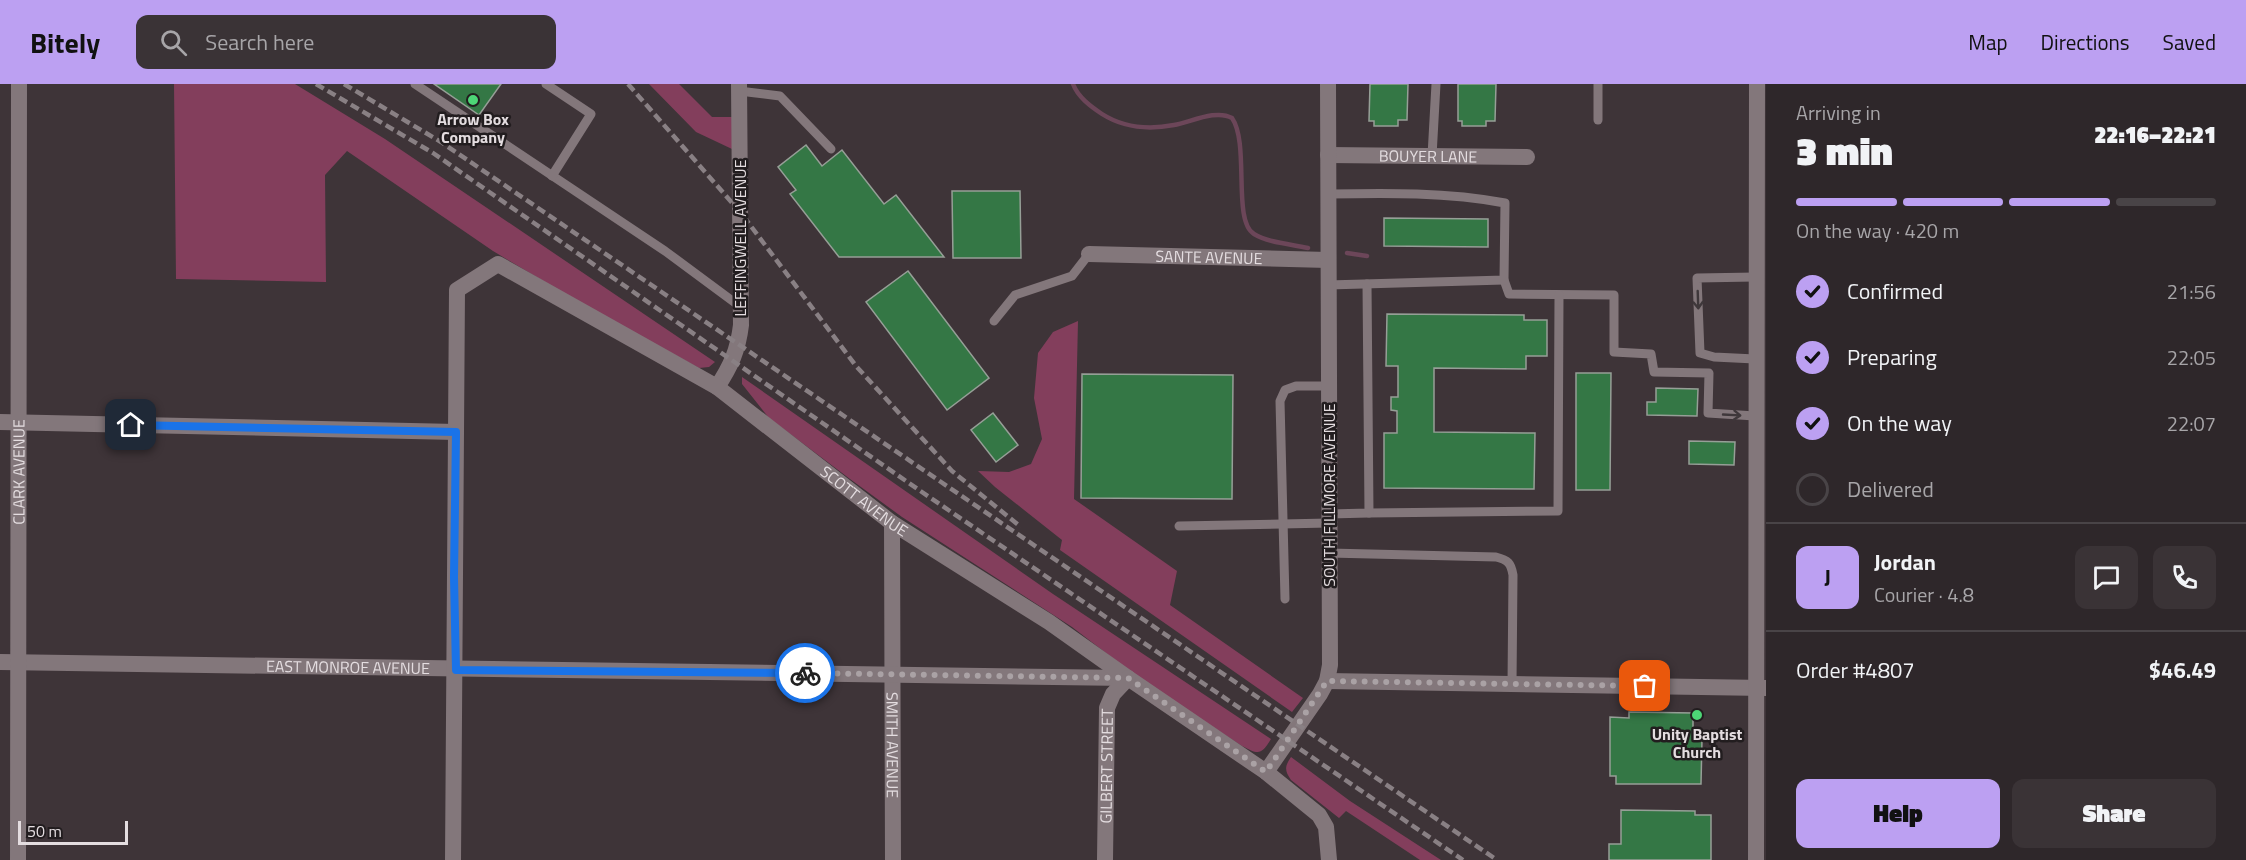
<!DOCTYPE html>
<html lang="en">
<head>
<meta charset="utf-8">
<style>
  body { margin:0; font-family:"Titillium Web",sans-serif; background:#3a3336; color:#f1f3f6; height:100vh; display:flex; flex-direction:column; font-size:22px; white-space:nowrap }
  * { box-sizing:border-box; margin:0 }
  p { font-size:20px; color:#a7a5a8 }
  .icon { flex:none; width:33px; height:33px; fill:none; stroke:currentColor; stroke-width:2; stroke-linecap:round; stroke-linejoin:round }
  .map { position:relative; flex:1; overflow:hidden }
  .sheet { display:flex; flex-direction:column; background:#2e272a; width:480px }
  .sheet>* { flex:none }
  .scale { position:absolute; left:18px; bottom:15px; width:110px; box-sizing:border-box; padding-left:6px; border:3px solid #e4dde0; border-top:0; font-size:16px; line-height:21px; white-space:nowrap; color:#e4dde0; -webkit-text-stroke:4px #221d1f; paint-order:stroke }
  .pin { position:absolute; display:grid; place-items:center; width:51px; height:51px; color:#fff; margin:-26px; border-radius:12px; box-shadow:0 3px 9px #0006 }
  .courier { position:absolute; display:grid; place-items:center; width:60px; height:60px; margin:-30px; border:4px solid #1a73e8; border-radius:50%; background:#fff; color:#222; box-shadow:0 2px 8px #0007 }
  .overview em { font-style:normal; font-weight:800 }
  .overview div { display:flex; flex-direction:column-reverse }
  .overview { display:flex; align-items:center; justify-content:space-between; height:102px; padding:0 30px }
  h1 { font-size:39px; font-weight:800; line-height:45px }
  .bar { display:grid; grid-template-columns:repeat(4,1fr); gap:9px 6px; align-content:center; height:72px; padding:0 30px }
  .bar i { height:8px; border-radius:4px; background:#494447 }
  .bar .on { background:#bca0f2 }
  .bar p { grid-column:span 4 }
  .line { display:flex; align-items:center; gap:15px; padding:0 30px; border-top:2px solid #494447 }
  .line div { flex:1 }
  .round { display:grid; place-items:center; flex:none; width:63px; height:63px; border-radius:12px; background:#3a3336 }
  ol { padding:0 30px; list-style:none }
  li { display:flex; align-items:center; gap:18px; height:66px }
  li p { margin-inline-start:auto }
  li .icon { padding:6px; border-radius:50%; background:#bca0f2; color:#111; stroke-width:4 }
  li:last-child { color:#a7a5a8 }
  li i { width:33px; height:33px; border:3px solid #494447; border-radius:50% }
  .cta { display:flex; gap:12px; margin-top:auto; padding:12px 30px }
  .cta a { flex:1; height:69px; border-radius:12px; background:#bca0f2; color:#111; font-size:24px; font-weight:800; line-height:69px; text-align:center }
  .cta a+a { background:#3a3336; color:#f1f3f6 }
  header { display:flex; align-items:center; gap:36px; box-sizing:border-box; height:84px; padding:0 30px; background:#bca0f2; color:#111 }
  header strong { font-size:28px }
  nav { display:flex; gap:33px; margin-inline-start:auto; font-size:21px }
  .search { width:420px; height:54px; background:#3a3336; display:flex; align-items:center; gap:15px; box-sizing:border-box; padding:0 21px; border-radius:12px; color:#a7a5a8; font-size:22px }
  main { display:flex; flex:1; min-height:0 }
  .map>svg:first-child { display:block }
</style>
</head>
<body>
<header>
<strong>Bitely</strong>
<div class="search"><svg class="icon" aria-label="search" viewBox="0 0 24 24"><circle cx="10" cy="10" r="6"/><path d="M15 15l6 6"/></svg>Search here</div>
<nav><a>Map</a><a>Directions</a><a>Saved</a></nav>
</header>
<main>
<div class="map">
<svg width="1766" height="776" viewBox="0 0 1766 776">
  <rect width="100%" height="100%" fill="#3e3438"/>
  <g fill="#833e5c">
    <path d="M 174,0 L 295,0 L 385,55 L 715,278 L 709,283 L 699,284 L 587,223 L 493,167 L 347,67 L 325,91 L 326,198 L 176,195 Z"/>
    <path d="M 649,0 L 679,0 L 712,33 L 732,33 L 732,65 L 696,48 Z"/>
    <path d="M 1078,237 L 1074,415 L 1177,487 L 1170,521 L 1303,614 L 1292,628 L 1060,466 L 1062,456 L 995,403 L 978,387 L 1009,388 L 1031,380 L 1042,355 L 1034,314 L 1038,269 L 1053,248 Z"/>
    <path d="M 742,293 L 1053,510 L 1271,655 C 1261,671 1259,671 1242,662 L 1140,595 L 1072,543 L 902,433 L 850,395 L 769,334 L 742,300 Z"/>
    <path d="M 1291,673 L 1350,717 L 1441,776 L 1420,776 L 1346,727 L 1339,734 L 1291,696 C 1284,686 1285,682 1291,673 Z"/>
  </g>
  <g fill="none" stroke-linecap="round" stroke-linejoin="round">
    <g stroke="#6c4659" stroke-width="4.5">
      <path d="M 1073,0 C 1078,13 1090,22 1102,30 C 1124,44 1148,46 1174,41 C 1191,38 1216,25 1232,34 C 1250,60 1232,137 1254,150 C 1269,159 1291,160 1308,164"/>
      <path d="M 1347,169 L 1367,172"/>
    </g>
  </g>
  <g fill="#347745" stroke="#969f97" stroke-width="1.5">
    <path d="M 434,0 L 501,0 L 479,31 Z"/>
    <path d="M 1370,0 L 1408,0 L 1407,36 L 1398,36 L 1398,42 L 1374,42 L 1374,37 L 1369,37 Z"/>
    <path d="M 1458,0 L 1496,0 L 1495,37 L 1486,37 L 1486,42 L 1462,42 L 1462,37 L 1458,37 Z"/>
    <path d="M 806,61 L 822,82 L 842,66 L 884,120 L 896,111 L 944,173 L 839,173 L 790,110 L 796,106 L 778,83 Z"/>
    <path d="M 952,107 L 1020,107 L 1021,174 L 953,174 Z"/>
    <path d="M 1384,134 L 1488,135 L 1488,163 L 1384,162 Z"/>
    <path d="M 908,187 L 989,294 L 947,326 L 866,218 Z"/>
    <path d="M 1387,230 L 1524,231 L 1524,236 L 1547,236 L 1547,272 L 1526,272 L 1526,285 L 1434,284 L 1434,348 L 1535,349 L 1534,405 L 1384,404 L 1384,349 L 1397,349 L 1397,327 L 1391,326 L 1391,313 L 1398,313 L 1398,282 L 1386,282 Z"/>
    <path d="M 1576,289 L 1611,289 L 1610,406 L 1576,406 Z"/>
    <path d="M 1082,290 L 1233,291 L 1232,415 L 1081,414 Z"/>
    <path d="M 1656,304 L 1698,305 L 1697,332 L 1647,331 L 1647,318 L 1656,318 Z"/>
    <path d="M 993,329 L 1018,361 L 996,378 L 971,346 Z"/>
    <path d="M 1689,357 L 1735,358 L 1734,381 L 1689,380 Z"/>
    <path d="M 1629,628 L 1693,629 L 1693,655 L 1702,655 L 1701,700 L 1616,700 L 1616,692 L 1610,692 L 1610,633 L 1629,634 Z"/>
    <path d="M 1621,726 L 1695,727 L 1695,731 L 1711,731 L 1711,776 L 1609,776 L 1609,760 L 1621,760 Z"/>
  </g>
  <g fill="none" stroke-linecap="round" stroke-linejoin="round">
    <g stroke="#83777b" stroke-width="9">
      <path d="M 415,0 L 665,167 L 742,224"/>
      <path d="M 546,0 L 591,30 L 552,92"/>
      <path d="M 739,7 L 780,12 L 831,65"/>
      <path d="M 1598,36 L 1598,0"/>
      <path d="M 1432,72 L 1436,0"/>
      <path d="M 1504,196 L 1509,210 L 1614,211 L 1614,268 L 1651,270 L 1654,288 L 1709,289 L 1708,329 L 1755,332"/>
      <path d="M 1328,201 L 1504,196 L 1505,119 C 1447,108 1387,109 1328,110"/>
      <path d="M 994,237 L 1015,211 L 1072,192 L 1089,170"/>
      <path d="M 1755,275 L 1714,273 L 1700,269 L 1697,194 L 1755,193"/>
      <path d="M 1369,429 L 1558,427 L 1559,211"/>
      <path d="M 1329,430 L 1369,429 L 1367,200"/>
      <path d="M 1179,442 L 1329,439"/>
      <path d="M 1329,469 L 1496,473 C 1508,476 1511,479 1513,491 L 1512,600"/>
      <path d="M 1285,515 L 1280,317 L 1285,306 L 1296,302 L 1329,302"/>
    </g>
    <g stroke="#83777b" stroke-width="16">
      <path id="s1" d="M 1328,71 L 1527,73"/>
      <path id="s2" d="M 1089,170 L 1328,176"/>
      <path d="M 717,303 C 731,282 738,266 741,241 L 739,0"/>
      <path d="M 0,338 L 456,348"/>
      <path id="s3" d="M 892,439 L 893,776"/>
      <path id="s4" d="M 0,578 L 1128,594"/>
      <path d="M 1327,597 L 1765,604"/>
      <path d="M 1266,688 L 1320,610 L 1327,597 L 1330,581 L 1328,0"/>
      <path id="s5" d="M 18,776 L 19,0"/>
      <path id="s6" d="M 453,776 L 457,206 L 498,180 L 717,303 L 892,439 L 1049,538 L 1128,594 L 1266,688 L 1319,731 L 1326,743 L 1329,776"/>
      <path id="s7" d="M 1105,776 L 1107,624 L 1113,610 L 1128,594"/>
      <path d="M 1756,776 L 1757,0"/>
    </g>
    <g stroke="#898084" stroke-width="4.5" stroke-dasharray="9 4.5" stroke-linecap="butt">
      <path d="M 316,0 L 433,69 L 919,406 L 1463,776"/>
      <path d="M 344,0 L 441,58 L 1497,776"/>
      <path d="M 628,0 L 741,129 L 856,282 L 952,387 L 1021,443"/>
    </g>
  </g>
  <defs><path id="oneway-shaft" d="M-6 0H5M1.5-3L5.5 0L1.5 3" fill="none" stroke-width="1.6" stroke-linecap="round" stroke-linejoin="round" transform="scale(1.5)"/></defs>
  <g stroke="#3f383b">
    <use href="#oneway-shaft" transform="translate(1698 216) rotate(88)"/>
    <use href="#oneway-shaft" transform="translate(1732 331) rotate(3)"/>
  </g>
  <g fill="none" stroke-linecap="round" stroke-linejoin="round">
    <path stroke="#aaa2a5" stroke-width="6" stroke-dasharray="0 10.8" d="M 805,589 L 1128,594 L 1266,688 L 1327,597 L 1645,602"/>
    <path stroke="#1a73e8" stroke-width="8" d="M 131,341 L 456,348 L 454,493 L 456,586 L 805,589"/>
  </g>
  <g fill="#4dd676" stroke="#221d1f" stroke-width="2">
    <circle cx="473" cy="16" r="6"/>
    <circle cx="1697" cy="631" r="6"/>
  </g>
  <g text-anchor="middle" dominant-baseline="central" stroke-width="5" stroke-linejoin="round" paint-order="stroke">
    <g font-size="16" font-weight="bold" fill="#e4dde0" stroke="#221d1f">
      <text x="473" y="35">Arrow Box<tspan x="473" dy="18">Company</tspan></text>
      <text x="1697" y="650">Unity Baptist<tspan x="1697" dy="18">Church</tspan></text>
    </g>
    <g font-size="16" fill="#e4dde0" stroke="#221d1f">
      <text stroke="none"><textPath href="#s1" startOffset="100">BOUYER LANE</textPath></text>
      <text transform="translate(740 154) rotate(-90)">LEFFINGWELL AVENUE</text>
      <text stroke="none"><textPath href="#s2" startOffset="120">SANTE AVENUE</textPath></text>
      <text stroke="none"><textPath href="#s5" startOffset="388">CLARK AVENUE</textPath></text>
      <text transform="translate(1329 411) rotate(-90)">SOUTH FILLMORE AVENUE</text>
      <text stroke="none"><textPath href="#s6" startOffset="1056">SCOTT AVENUE</textPath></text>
      <text stroke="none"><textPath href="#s4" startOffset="348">EAST MONROE AVENUE</textPath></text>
      <text stroke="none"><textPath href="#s3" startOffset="222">SMITH AVENUE</textPath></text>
      <text stroke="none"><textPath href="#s7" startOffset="94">GILBERT STREET</textPath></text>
    </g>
  </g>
</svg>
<div class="scale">50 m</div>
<div class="pin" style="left:1645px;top:602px;background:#ea580c"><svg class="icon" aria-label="bag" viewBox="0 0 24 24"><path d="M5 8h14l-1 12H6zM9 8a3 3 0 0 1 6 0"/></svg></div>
<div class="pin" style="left:131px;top:341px;background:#1f2937"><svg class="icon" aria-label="home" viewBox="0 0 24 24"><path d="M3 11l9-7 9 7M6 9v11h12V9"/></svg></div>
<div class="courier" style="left:805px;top:589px"><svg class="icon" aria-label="bike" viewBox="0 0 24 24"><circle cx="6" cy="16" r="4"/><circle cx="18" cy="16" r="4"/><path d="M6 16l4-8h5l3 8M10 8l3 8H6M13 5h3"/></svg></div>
</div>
<section class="sheet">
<div class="overview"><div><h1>3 min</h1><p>Arriving in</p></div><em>22:16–22:21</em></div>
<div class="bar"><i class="on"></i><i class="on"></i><i class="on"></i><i></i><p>On the way · 420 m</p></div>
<ol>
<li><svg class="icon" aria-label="check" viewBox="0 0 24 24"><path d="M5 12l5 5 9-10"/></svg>Confirmed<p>21:56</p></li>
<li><svg class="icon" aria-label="check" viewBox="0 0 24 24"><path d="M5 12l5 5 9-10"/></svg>Preparing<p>22:05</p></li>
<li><svg class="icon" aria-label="check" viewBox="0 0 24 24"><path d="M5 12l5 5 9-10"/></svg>On the way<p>22:07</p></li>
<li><i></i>Delivered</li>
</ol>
<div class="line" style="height:108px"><b class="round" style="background:#bca0f2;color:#111">J</b><div><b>Jordan</b><p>Courier · 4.8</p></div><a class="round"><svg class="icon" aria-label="chat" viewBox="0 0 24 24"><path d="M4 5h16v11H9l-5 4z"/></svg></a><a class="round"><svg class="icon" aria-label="phone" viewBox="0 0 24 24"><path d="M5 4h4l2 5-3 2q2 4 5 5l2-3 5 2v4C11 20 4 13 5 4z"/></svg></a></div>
<div class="line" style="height:78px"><div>Order #4807</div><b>$46.49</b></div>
<div class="cta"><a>Help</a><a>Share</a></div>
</section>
</main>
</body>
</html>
